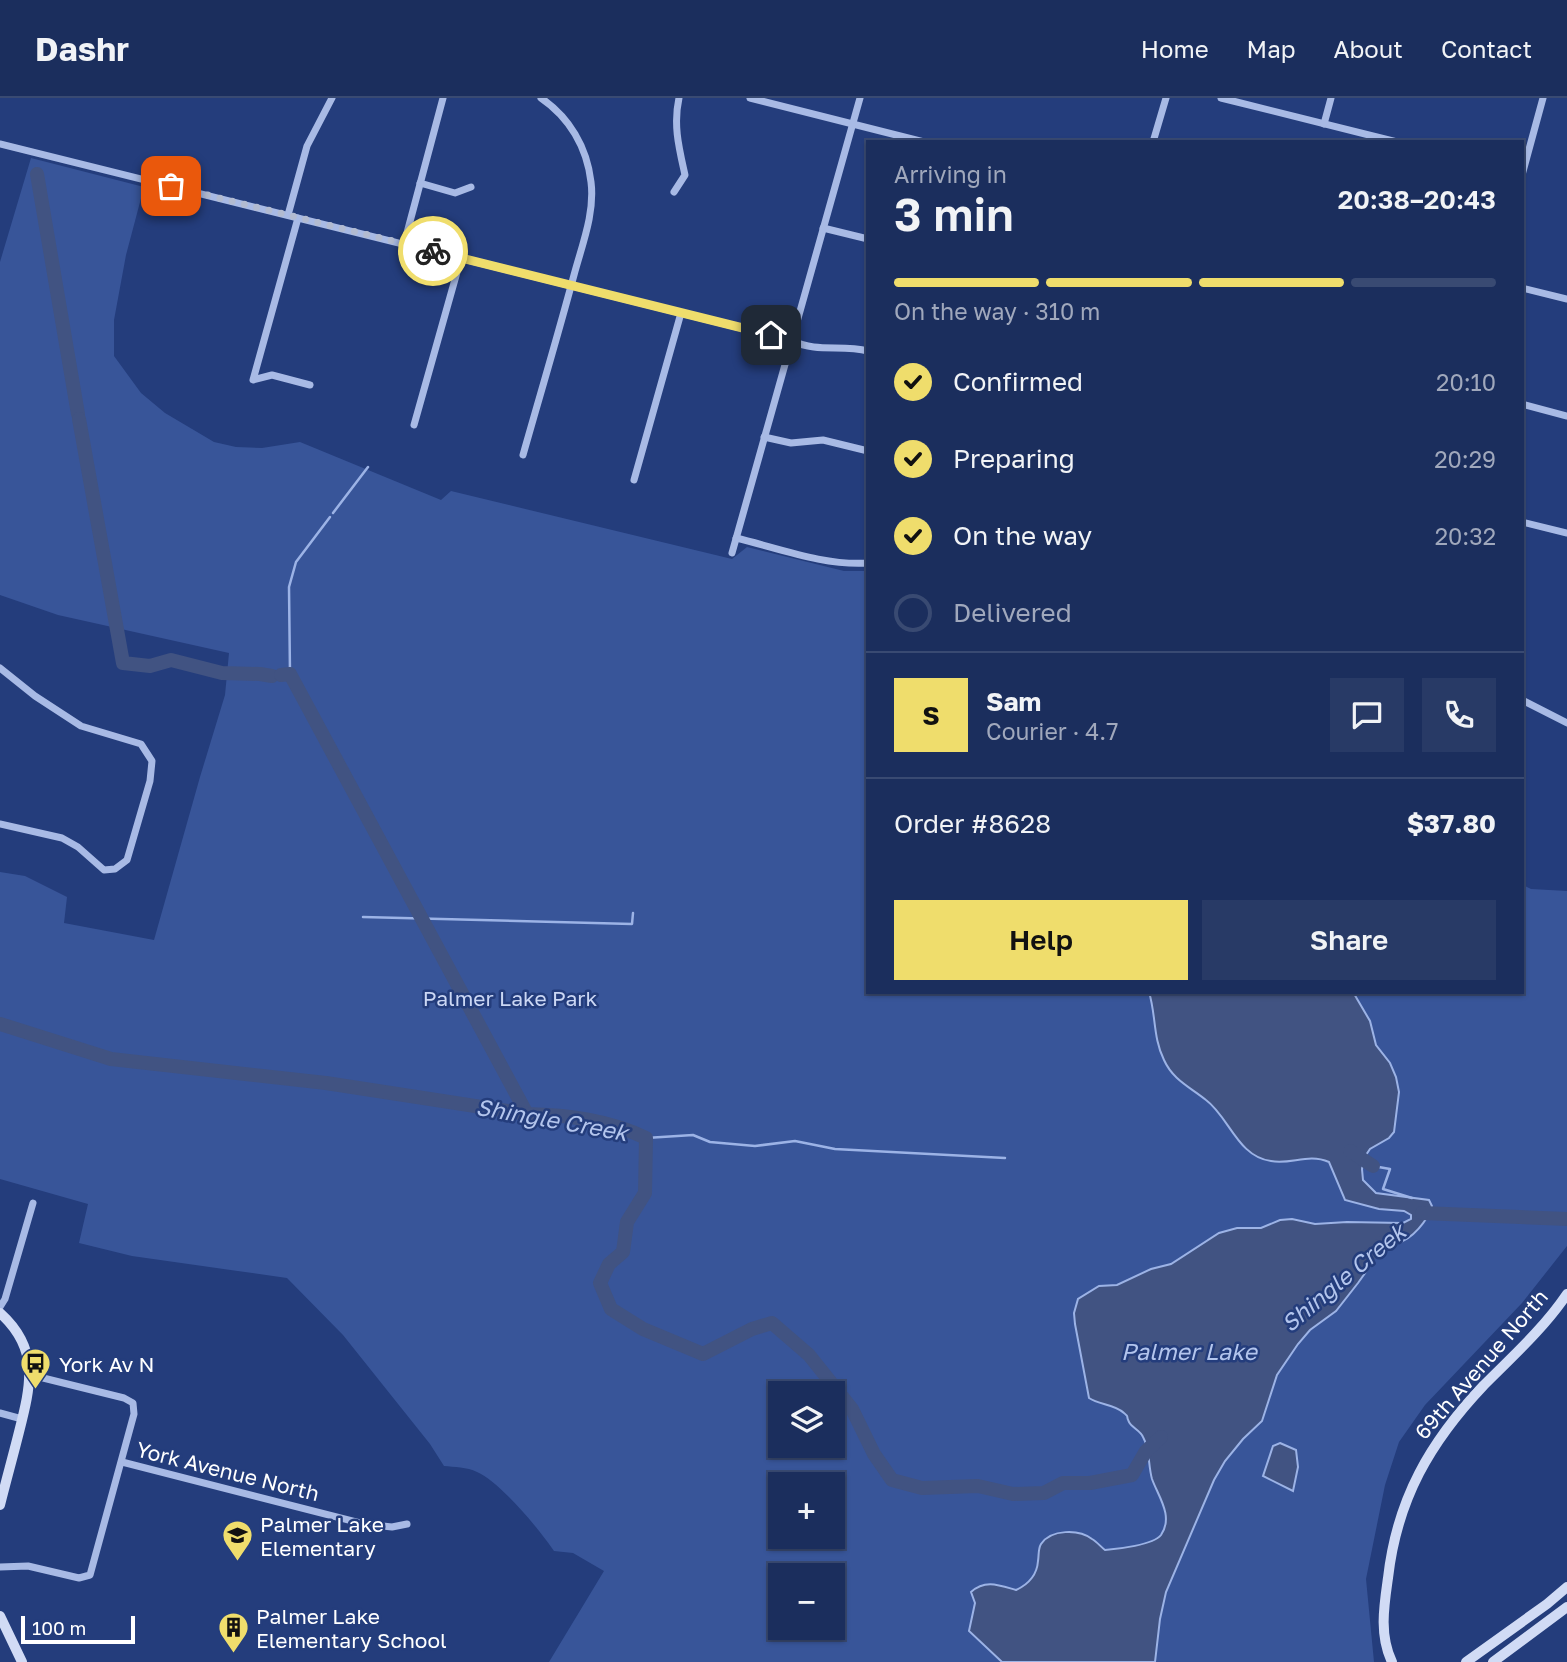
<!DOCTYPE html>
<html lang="en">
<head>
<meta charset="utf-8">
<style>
  body { margin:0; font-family:"Golos Text",sans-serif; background:#283a66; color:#f1f3f6; height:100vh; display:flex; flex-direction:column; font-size:26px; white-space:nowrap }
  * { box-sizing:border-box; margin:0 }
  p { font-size:23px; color:#a0a8bc }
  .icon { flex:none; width:38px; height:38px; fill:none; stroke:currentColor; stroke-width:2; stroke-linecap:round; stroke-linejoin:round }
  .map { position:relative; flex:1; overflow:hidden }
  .panel { position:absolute; left:866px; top:42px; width:658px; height:854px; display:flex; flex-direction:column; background:#1b2e5d; border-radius:0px; box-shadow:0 2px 5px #0004,0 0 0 2px #394a72 }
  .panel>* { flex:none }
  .controls { position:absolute; left:768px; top:1283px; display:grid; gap:14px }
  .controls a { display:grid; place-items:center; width:77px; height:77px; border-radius:0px; background:#1b2e5d; box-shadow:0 2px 5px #0004,0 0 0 2px #394a72; font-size:35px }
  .scale { position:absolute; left:21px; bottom:18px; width:114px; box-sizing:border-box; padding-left:7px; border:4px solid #fff; border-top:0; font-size:19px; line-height:24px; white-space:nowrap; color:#fff; -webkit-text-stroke:5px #243d7c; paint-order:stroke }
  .pin { position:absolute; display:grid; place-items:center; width:60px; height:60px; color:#fff; margin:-30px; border-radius:14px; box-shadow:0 4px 10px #0006 }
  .courier { position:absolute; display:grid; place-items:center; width:70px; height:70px; margin:-35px; border:5px solid #efdd6c; border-radius:50%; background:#fff; color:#222; box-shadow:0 2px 9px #0007 }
  .overview em { font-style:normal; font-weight:600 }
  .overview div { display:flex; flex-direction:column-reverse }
  .overview { display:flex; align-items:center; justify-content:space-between; height:119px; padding:0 28px }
  h1 { font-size:46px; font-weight:600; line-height:52px }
  .bar { display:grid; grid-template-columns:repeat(4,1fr); gap:10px 7px; align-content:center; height:84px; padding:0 28px }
  .bar i { height:9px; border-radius:5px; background:#394a72 }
  .bar .selected { background:#efdd6c }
  .bar p { grid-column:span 4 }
  .line { display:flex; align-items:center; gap:18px; padding:0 28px; border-top:2px solid #394a72 }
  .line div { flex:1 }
  .round { display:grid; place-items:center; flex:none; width:74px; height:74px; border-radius:0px; background:#283a66 }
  ol { padding:0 28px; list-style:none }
  li { display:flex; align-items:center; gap:21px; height:77px }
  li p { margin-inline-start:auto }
  li .icon { padding:7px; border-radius:50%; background:#efdd6c; color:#111; stroke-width:4 }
  li:last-child { color:#a0a8bc }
  li i { width:38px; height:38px; border:4px solid #394a72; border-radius:50% }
  .primary-button { display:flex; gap:14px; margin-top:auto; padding:14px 28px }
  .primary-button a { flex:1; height:80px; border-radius:0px; background:#efdd6c; color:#111; font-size:28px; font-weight:600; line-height:80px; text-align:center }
  .primary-button a+a { background:#283a66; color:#f1f3f6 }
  header { display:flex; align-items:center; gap:42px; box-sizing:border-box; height:98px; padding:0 35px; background:#1b2e5d; border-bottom:2px solid #394a72 }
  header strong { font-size:33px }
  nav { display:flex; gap:38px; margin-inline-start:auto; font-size:24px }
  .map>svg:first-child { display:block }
</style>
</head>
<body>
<header>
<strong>Dashr</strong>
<nav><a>Home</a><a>Map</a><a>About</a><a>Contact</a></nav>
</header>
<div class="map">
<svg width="1567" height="1564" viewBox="0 0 1567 1564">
  <rect width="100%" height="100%" fill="#243d7c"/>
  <path fill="#385599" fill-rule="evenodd" d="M 31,60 L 144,89 L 126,157 L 114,222 L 114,258 L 141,295 L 165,315 L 214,344 L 236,349 L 262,350 L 300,344 L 441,402 L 451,393 L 732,461 L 747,449 L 844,473 L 868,473 L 868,894 L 1522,894 L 1523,787 L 1531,791 L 1567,793 L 1567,1148 L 1522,1205 L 1425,1307 L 1399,1344 L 1385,1387 L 1366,1481 L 1374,1564 L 549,1564 L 604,1473 L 573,1455 L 554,1453 C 539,1431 500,1384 477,1374 C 467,1369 454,1369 444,1368 L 430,1346 L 343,1237 L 287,1180 L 132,1158 L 79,1145 L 88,1106 L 0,1081 L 0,774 L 25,778 L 67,799 L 64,825 L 154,842 L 200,679 L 225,597 L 229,555 L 58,517 L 0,497 L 0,164 ZM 780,1295 L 833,1295 L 833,1348 L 780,1348 ZM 780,1386 L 833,1386 L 833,1438 L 780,1438 ZM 780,1477 L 833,1477 L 833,1530 L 780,1530 Z"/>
  <g fill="#415382" stroke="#9cb3e6" stroke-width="2">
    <path d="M 1149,894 L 1353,894 L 1370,923 L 1376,947 L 1390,965 L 1396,979 L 1399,994 L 1394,1034 L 1389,1040 L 1370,1051 L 1364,1060 L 1362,1071 L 1363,1082 L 1376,1095 L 1429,1102 L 1432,1108 C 1428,1122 1412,1142 1397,1145 C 1386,1147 1380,1145 1370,1153 L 1368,1171 L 1358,1185 L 1336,1213 L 1310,1232 L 1298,1246 L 1277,1277 L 1262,1323 L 1243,1341 L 1225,1363 L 1214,1382 L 1166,1494 L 1160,1521 L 1155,1564 L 1002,1564 L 969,1533 L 975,1505 L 971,1494 C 985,1481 999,1487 1016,1492 C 1029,1486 1037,1477 1038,1463 C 1039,1457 1038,1451 1041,1446 C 1051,1431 1079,1431 1092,1441 C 1097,1444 1101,1449 1105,1452 C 1118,1451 1153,1447 1161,1437 C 1174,1418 1158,1398 1152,1381 C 1148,1367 1150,1351 1143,1339 C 1140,1332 1132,1330 1129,1324 C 1125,1316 1130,1320 1124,1315 C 1115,1306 1099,1307 1089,1300 L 1075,1226 L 1074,1215 L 1078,1201 L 1099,1188 L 1117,1187 L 1151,1171 L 1171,1166 L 1219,1135 L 1237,1130 L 1261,1130 L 1280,1122 L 1292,1121 L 1315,1126 L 1347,1124 L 1403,1125 L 1411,1121 L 1411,1117 L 1404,1113 L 1379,1111 L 1345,1102 L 1329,1064 C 1308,1055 1291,1067 1271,1063 C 1238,1059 1229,1019 1206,1002 C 1190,989 1173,982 1164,962 C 1153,940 1156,917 1149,894 Z"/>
    <path d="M 1280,1345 L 1296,1352 L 1298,1369 L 1293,1393 L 1263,1378 L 1273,1348 Z"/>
  </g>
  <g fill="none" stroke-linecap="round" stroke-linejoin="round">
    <g stroke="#9cb3e6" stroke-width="2.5">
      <path d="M 333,415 L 368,369"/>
      <path d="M 290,576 L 289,489 L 296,464 L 330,419"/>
      <path d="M 363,819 L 632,826 L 633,815"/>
      <path d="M 646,1040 L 693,1037 L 710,1044 L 755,1048 L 795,1043 L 835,1051 L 1005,1060"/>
      <path d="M 1373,1068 L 1390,1071 L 1383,1091 L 1412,1100"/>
    </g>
    <g stroke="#415382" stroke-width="14">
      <path d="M 37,76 L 78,316"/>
      <path d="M 79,321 L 123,565 L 150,568 L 171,562 L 222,575 L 260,576 L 272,578"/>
      <path d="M 281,577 L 290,576 L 527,1016"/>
      <path d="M 0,926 L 111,961 L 326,985 L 527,1016 C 568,1017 609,1022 646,1040 L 645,1095 L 627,1124 L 623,1154 L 609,1166 L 600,1185 L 611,1211 L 643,1231 L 703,1256 L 752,1231 L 772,1225 L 809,1257 L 852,1311 L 874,1356 L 892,1382 L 922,1390 L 978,1388 L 1013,1396 L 1044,1395 L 1063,1385 L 1090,1385 L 1132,1377 L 1146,1353 L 1161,1339"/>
      <path d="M 1350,1053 L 1373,1068"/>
      <path d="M 1422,1115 L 1567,1121"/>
      <path d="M 1355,1168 L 1392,1138"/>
    </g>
    <g stroke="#a8bae5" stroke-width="7">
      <path d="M 750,0 L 924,44"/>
      <path d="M 1221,0 L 1397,44"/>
      <path d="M 1324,26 L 1331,0"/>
      <path d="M 1153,44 L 1166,0"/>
      <path d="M 0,46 L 793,243 C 817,255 842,246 868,253"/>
      <path d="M 1522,77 L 1543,0"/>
      <path d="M 420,85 L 455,95 L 471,89"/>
      <path d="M 674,94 L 685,77 C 679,50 673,27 679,0"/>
      <path d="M 288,117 L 307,48 L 332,0"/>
      <path d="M 298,120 L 253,282 L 272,277 L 310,287"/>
      <path d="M 823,130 L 868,141"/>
      <path d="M 404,146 L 443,0"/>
      <path d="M 1522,190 L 1567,201"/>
      <path d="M 1522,306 L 1567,318"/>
      <path d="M 414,327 L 461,160"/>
      <path d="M 764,339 L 791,345 L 823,342 L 868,353"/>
      <path d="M 523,357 C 540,297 558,237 574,177 C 582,147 595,115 591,84 C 587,49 569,19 541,0"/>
      <path d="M 634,382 L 681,215"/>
      <path d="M 1522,424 L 1567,435"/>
      <path d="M 736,440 C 778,450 824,468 868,465"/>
      <path d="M 732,455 L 860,0"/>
      <path d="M 0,570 L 35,598 L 81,628 L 141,646 L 152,663 L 150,683 L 127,762 L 115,771 L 104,772 L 78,749 L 62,740 L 0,726"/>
      <path d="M 1522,602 L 1567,625"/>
      <path d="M 0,1209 L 5,1201 L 33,1105"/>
      <path d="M 0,1315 L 22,1321"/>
      <path d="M 122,1364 L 364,1426 L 392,1429 L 407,1426"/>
      <path d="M 0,1469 L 28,1468 L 79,1480 L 90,1477 L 134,1316 L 133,1305 L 124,1300 L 31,1277"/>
    </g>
    <g stroke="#d1dbf5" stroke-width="10">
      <path d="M 0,1215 C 40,1251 31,1287 19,1334 C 13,1358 6,1383 0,1407"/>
      <path d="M 0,1518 L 22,1564"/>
      <path d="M 1392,1564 C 1379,1537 1384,1508 1388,1480 C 1397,1401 1430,1344 1484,1287 C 1513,1258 1544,1230 1567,1196"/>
      <path d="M 1466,1564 L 1547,1506 L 1567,1489"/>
      <path d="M 1493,1564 L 1567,1509"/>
    </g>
  </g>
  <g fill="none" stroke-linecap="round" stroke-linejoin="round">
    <path stroke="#b2bbd1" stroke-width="7" stroke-dasharray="0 12.6" d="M 171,88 L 433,153"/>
    <path stroke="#efdd6c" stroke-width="9" d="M 433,153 L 771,237"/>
  </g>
  <defs>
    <symbol id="bus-pin" viewBox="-11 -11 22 30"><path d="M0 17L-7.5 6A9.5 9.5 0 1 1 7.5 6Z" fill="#efdd6c" stroke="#243d7c"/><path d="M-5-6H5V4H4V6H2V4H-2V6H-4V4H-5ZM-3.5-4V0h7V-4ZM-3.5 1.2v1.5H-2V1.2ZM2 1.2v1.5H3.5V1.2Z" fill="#111"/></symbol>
    <symbol id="school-pin" viewBox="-11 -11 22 30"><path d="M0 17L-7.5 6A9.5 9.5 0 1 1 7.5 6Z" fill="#efdd6c" stroke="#243d7c"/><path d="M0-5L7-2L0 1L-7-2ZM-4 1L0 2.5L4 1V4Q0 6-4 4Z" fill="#111"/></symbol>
    <symbol id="building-pin" viewBox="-11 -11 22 30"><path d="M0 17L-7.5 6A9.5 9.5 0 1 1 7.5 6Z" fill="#efdd6c" stroke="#243d7c"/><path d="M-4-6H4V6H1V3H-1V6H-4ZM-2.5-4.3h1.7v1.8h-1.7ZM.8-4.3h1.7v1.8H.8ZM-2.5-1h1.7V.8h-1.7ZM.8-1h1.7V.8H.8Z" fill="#111"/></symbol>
  </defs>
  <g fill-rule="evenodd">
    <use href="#bus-pin" x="18" y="1248" width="35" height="47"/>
    <use href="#school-pin" x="220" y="1420" width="35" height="47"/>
    <use href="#building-pin" x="216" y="1512" width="35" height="47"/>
  </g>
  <g text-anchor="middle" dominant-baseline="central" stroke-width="5" stroke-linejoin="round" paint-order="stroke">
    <g font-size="21" fill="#cbd7f4" stroke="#243d7c">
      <text x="510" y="900">Palmer Lake Park</text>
    </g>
    <g font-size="21" fill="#fff" stroke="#243d7c" text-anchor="start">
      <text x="59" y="1266">York Av N</text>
      <text x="260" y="1426">Palmer Lake<tspan x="260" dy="24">Elementary</tspan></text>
      <text x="256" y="1518">Palmer Lake<tspan x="256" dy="24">Elementary School</tspan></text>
    </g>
    <g font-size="21" fill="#fff" stroke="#243d7c">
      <text transform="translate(1481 1266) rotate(-49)">69th Avenue North</text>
      <text transform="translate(228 1373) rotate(14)">York Avenue North</text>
    </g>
    <g font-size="23" font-style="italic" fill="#b3c5ed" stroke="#243d7c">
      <text transform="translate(552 1021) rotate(10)">Shingle Creek</text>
      <text transform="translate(1343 1179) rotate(-40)">Shingle Creek</text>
      <text x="1189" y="1253">Palmer Lake</text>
    </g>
  </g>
</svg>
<div class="controls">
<a><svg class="icon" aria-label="layers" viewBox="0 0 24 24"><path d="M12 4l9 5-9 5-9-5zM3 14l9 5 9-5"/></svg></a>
<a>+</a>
<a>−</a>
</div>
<div class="scale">100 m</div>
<div class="pin" style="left:171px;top:88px;background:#ea580c"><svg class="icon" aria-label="bag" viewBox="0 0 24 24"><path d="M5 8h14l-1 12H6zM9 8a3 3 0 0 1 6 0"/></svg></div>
<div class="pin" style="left:771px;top:237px;background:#1f2937"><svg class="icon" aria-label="home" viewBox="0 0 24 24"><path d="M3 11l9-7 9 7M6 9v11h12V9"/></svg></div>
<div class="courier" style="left:433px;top:153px"><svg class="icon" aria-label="bike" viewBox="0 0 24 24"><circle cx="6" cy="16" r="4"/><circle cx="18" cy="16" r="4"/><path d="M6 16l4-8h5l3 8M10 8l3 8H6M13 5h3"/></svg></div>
<section class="panel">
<div class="overview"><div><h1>3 min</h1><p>Arriving in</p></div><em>20:38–20:43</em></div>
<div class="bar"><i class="selected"></i><i class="selected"></i><i class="selected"></i><i></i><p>On the way · 310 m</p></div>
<ol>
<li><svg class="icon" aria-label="check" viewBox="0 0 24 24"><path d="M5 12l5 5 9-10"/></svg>Confirmed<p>20:10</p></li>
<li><svg class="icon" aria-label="check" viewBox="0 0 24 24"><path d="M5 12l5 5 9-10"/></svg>Preparing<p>20:29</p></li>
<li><svg class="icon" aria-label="check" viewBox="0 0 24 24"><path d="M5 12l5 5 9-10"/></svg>On the way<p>20:32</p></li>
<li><i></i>Delivered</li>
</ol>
<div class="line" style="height:126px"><b class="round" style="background:#efdd6c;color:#111">S</b><div><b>Sam</b><p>Courier · 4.7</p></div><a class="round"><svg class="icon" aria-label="chat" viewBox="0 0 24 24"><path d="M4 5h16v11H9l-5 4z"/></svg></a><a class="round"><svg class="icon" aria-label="phone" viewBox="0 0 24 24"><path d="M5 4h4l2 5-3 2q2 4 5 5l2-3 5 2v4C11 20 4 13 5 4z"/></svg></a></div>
<div class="line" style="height:91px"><div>Order #8628</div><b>$37.80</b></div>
<div class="primary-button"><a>Help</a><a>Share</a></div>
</section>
</div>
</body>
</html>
